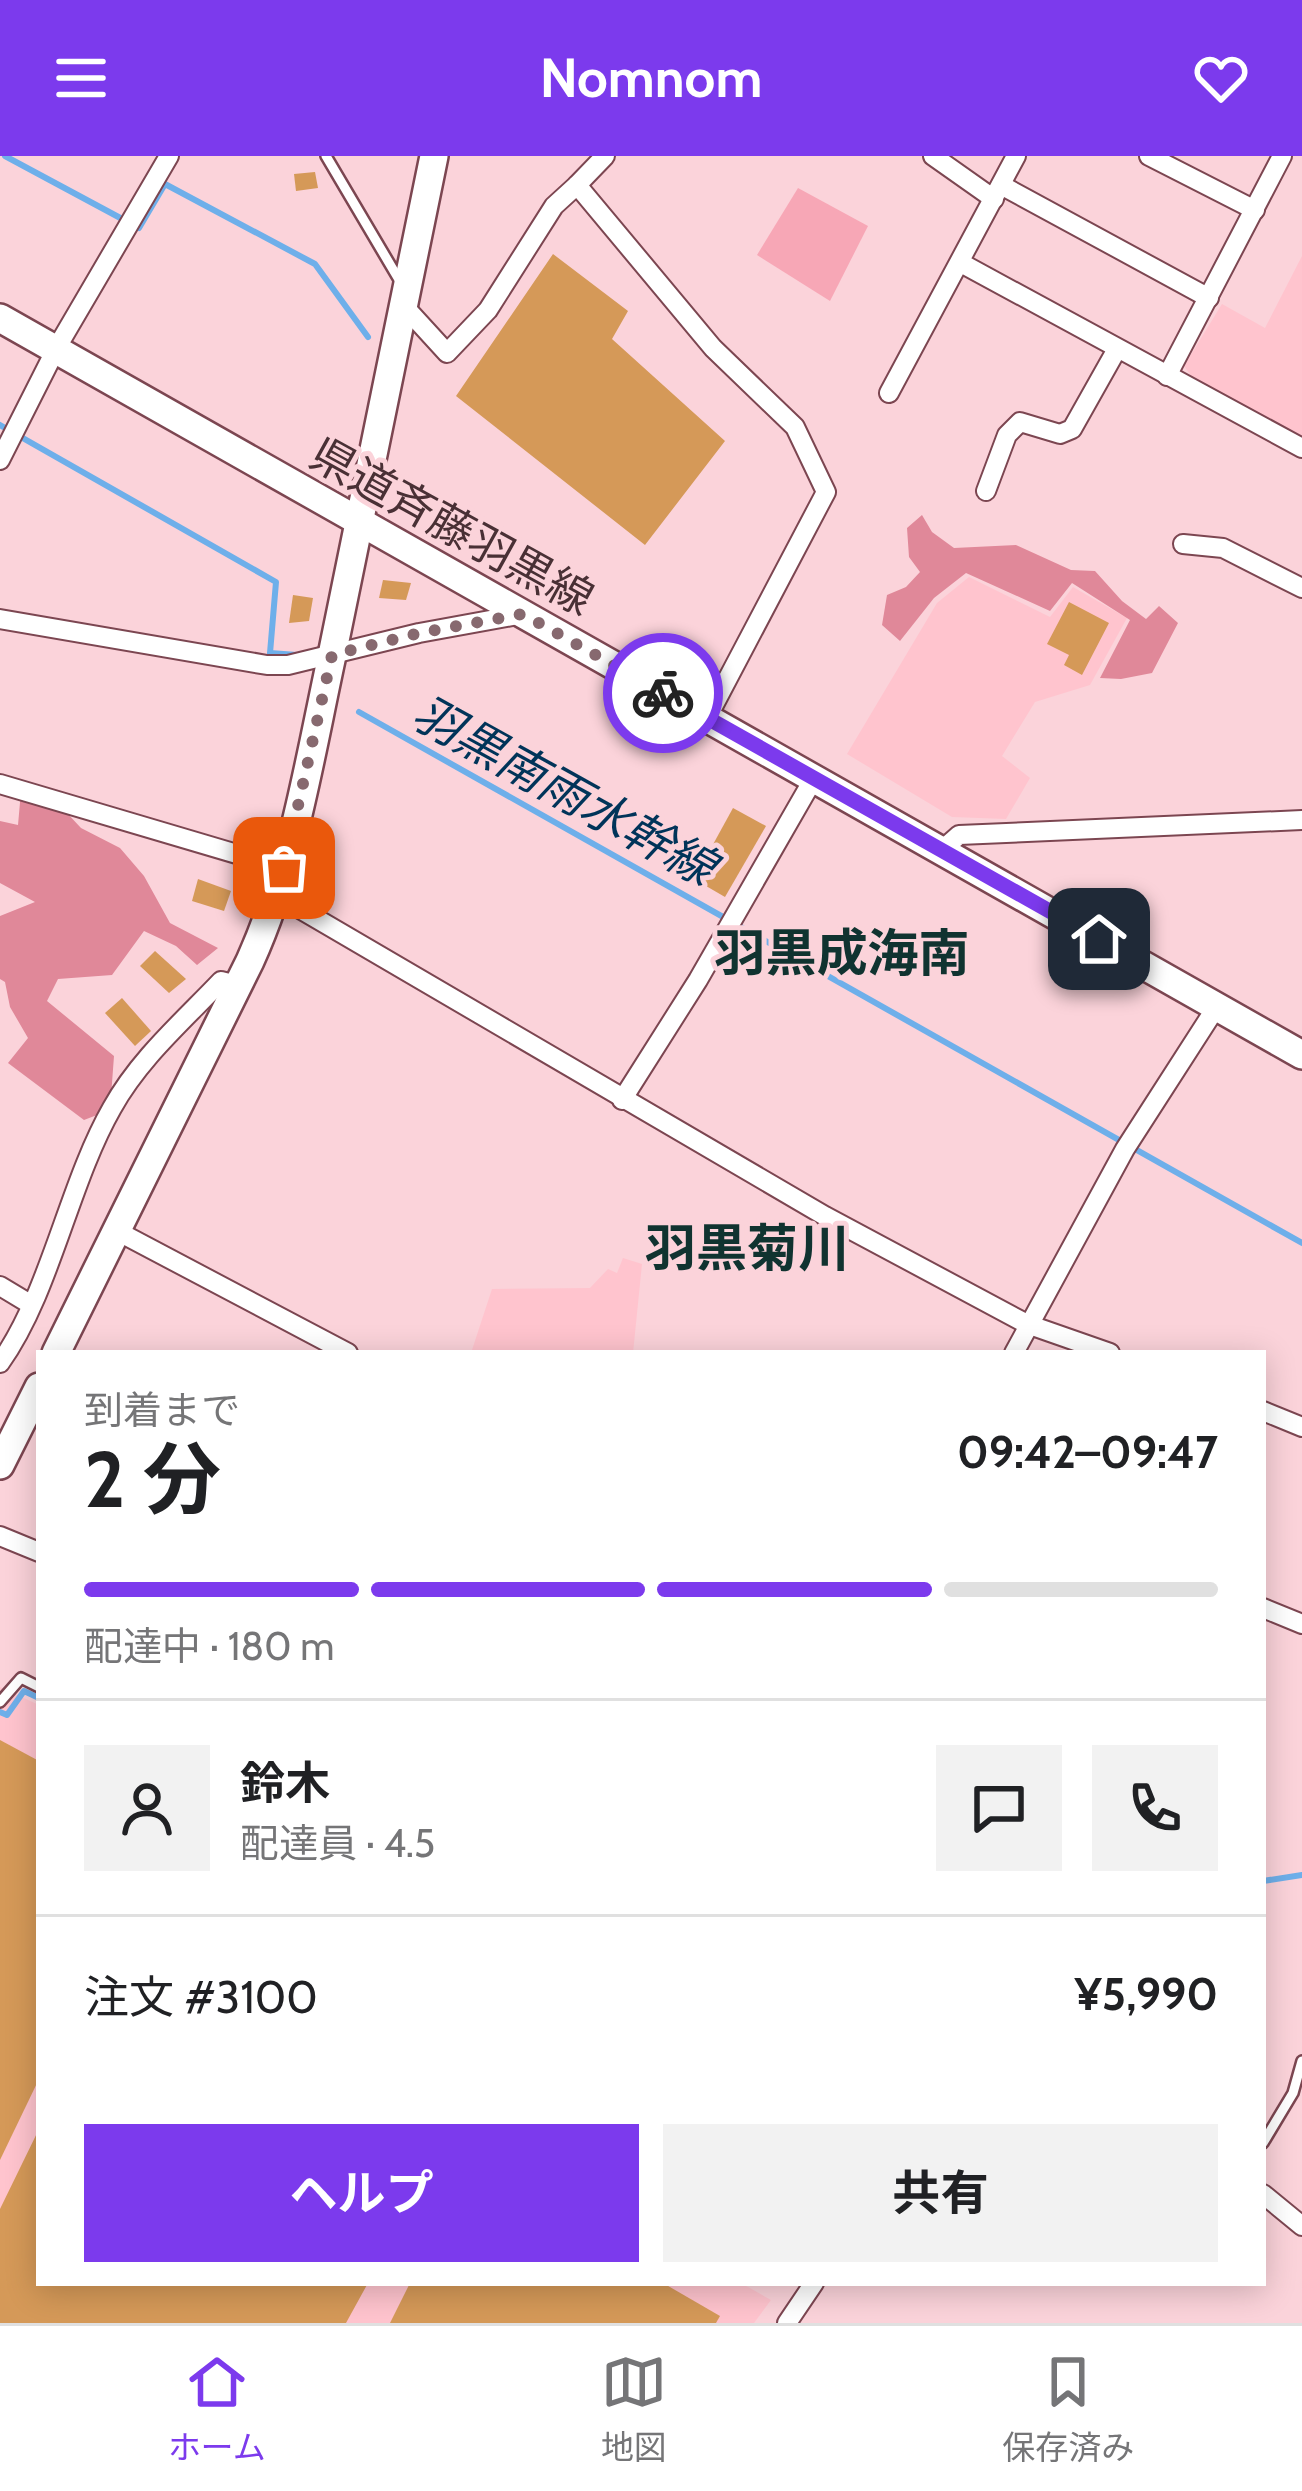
<!DOCTYPE html>
<html lang="ja">
<head>
<meta charset="utf-8">
<style>
  body { margin:0; font-family:Cabin,"Noto Sans JP",sans-serif; background:#f2f2f2; color:#202124; height:100vh; display:flex; flex-direction:column; font-size:45px; white-space:nowrap }
  * { box-sizing:border-box; margin:0 }
  p { font-size:39px; color:#757577 }
  .icon { flex:none; width:66px; height:66px; fill:none; stroke:currentColor; stroke-width:2; stroke-linecap:round; stroke-linejoin:round }
  .map { position:relative; flex:1; overflow:hidden }
  .sheet { position:absolute; left:36px; top:1194px; width:1230px; height:936px; display:flex; flex-direction:column; background:#fff; border-radius:0px; box-shadow:0 6px 30px #0003 }
  .sheet>* { flex:none }
  .pin { position:absolute; display:grid; place-items:center; width:102px; height:102px; color:#fff; margin:-51px; border-radius:24px; box-shadow:0 6px 18px #0006 }
  .courier { position:absolute; display:grid; place-items:center; width:120px; height:120px; margin:-60px; border:9px solid #7c3aed; border-radius:50%; background:#fff; color:#222; box-shadow:0 3px 15px #0007 }
  .summary em { font-style:normal; font-weight:700 }
  .summary div { display:flex; flex-direction:column-reverse }
  .summary { display:flex; align-items:center; justify-content:space-between; height:204px; padding:0 48px }
  h1 { font-size:78px; font-weight:700; line-height:90px }
  .bar { display:grid; grid-template-columns:repeat(4,1fr); gap:18px 12px; align-content:center; height:144px; padding:0 48px }
  .bar i { height:15px; border-radius:9px; background:#e0e0e0 }
  .bar .active { background:#7c3aed }
  .bar p { grid-column:span 4 }
  .line { display:flex; align-items:center; gap:30px; padding:0 48px; border-top:3px solid #e0e0e0 }
  .line div { flex:1 }
  .round { display:grid; place-items:center; flex:none; width:126px; height:126px; border-radius:0px; background:#f2f2f2 }
  .button { display:flex; gap:24px; margin-top:auto; padding:24px 48px }
  .button a { flex:1; height:138px; border-radius:0px; background:#7c3aed; color:#fff; font-size:48px; font-weight:700; line-height:138px; text-align:center }
  .button a+a { background:#f2f2f2; color:#202124 }
  header { display:flex; justify-content:space-between; align-items:center; height:156px; padding:0 48px; background:#7c3aed; color:#fff; font-size:54px; font-weight:700 }
  .dock { display:flex; justify-content:space-around; align-items:center; height:168px; border-top:3px solid #e0e0e0; background:#fff; font-size:33px; color:#757577 }
  .dock a { display:grid; justify-items:center; gap:6px }
  .dock .active { color:#7c3aed }
  .map>svg:first-child { display:block }
</style>
</head>
<body>
<header><svg class="icon" aria-label="menu" viewBox="0 0 24 24"><path d="M4 6h16M4 12h16M4 18h16"/></svg>Nomnom<svg class="icon" aria-label="heart" viewBox="0 0 24 24"><path d="M12 20l-8-8c-3-5 5-10 8-4 3-6 11-1 8 4z"/></svg></header>
<div class="map">
<svg width="1302" height="2167" viewBox="0 0 1302 2167">
  <rect width="100%" height="100%" fill="#fbd3da"/>
  <g fill="#ffc4ce">
    <path d="M 1302,100 L 1302,281 L 1192,221 L 1184,210 L 1222,148 L 1265,172 Z"/>
    <path d="M 969,421 L 1050,461 L 1073,431 L 1127,462 L 1090,529 L 1035,546 L 1002,600 L 1030,622 L 1006,663 L 952,661 L 847,598 L 937,447 Z"/>
    <path d="M 623,1102 L 642,1108 L 633,1197 L 471,1197 L 492,1133 L 590,1132 L 608,1113 L 617,1117 Z"/>
    <path d="M 0,1531 L 39,1549 L 39,2127 L 741,2127 L 771,2144 L 754,2167 L 0,2167 Z"/>
  </g>
  <path fill="#f7a7b6" d="M 798,32 L 868,70 L 830,145 L 757,99 Z"/>
  <g fill="#e08899">
    <path d="M 922,359 L 932,376 L 954,392 L 1016,389 L 1071,414 L 1095,415 L 1122,445 L 1146,463 L 1159,450 L 1178,467 L 1152,517 L 1121,523 L 1100,522 L 1130,464 L 1072,427 L 1050,455 L 966,417 L 934,442 L 900,485 L 882,469 L 887,439 L 906,431 L 920,416 L 909,401 L 907,372 Z"/>
    <path d="M 21,635 L 51,640 L 81,672 L 120,692 L 144,720 L 170,767 L 218,792 L 197,809 L 176,790 L 144,775 L 112,819 L 58,823 L 47,845 L 114,900 L 110,954 L 84,964 L 8,907 L 28,882 L 10,851 L 5,826 L 0,823 L 0,760 L 35,746 L 0,727 L 0,665 L 18,669 Z"/>
  </g>
  <g fill="none" stroke-linecap="round" stroke-linejoin="round">
    <g stroke="#6eafea" stroke-width="6">
      <path d="M 5,0 L 139,72 L 165,28 L 315,108 L 368,181"/>
      <path d="M 0,269 L 276,426 L 270,497 L 297,499"/>
      <path d="M 359,556 L 1302,1087"/>
      <path d="M 0,1556 L 7,1559 L 24,1535 L 39,1542"/>
      <path d="M 1263,1725 L 1302,1719"/>
    </g>
  </g>
  <g fill="#d59958">
    <path d="M 315,16 L 318,32 L 296,35 L 294,18 Z"/>
    <path d="M 553,98 L 628,155 L 612,183 L 725,285 L 645,389 L 456,240 Z"/>
    <path d="M 383,424 L 411,427 L 406,444 L 379,442 Z"/>
    <path d="M 293,439 L 313,442 L 309,465 L 289,467 Z"/>
    <path d="M 1069,446 L 1109,467 L 1082,519 L 1064,509 L 1069,499 L 1047,488 Z"/>
    <path d="M 733,652 L 766,670 L 725,741 L 694,723 Z"/>
    <path d="M 198,723 L 231,735 L 224,755 L 192,745 Z"/>
    <path d="M 155,795 L 186,823 L 169,837 L 140,810 Z"/>
    <path d="M 122,842 L 151,875 L 135,890 L 105,857 Z"/>
    <path d="M 0,1584 L 39,1605 L 39,1923 L 0,2004 Z"/>
    <path d="M 39,1973 L 39,2127 L 368,2127 L 346,2167 L 0,2167 L 0,2053 Z"/>
    <path d="M 410,2127 L 663,2127 L 720,2160 L 716,2167 L 390,2167 Z"/>
  </g>
  <g fill="none" stroke-linecap="round" stroke-linejoin="round">
    <defs>
      <g id="lane">
        <path d="M 326,0 L 401,127"/>
        <path d="M 0,1546 L 21,1522 L 39,1531"/>
        <path d="M 1263,1987 L 1293,1937 L 1302,1905"/>
      </g>
      <g id="street">
        <path d="M 605,0 L 577,29 L 713,192 L 795,271 L 826,336 L 707,562"/>
        <path d="M 933,0 L 994,43"/>
        <path d="M 1149,0 L 1255,54"/>
        <path d="M 1001,29 L 1209,142"/>
        <path d="M 961,107 L 1302,292"/>
        <path d="M 404,150 L 447,197 L 488,154 L 554,50 L 577,29"/>
        <path d="M 1167,220 L 1282,0"/>
        <path d="M 889,237 L 1016,0"/>
        <path d="M 0,304 L 56,193 L 169,0"/>
        <path d="M 986,335 L 1007,279 L 1020,266 L 1060,278 L 1072,273 L 1117,193"/>
        <path d="M 1183,388 L 1223,392 L 1302,432"/>
        <path d="M 0,463 L 267,509 L 288,509 L 419,477 L 523,458"/>
        <path d="M 0,628 L 284,712"/>
        <path d="M 942,694 L 959,679 L 1302,664"/>
        <path d="M 276,739 L 825,1060 L 1027,1168 L 1110,1197"/>
        <path d="M 622,944 L 698,824 L 814,622"/>
        <path d="M 117,1075 L 348,1197"/>
        <path d="M 0,1130 L 30,1148"/>
        <path d="M 1014,1197 L 1125,993 L 1217,850"/>
        <path d="M 0,1207 C 51,1135 68,1029 112,952 C 139,903 183,865 221,825 L 237,829"/>
        <path d="M 1263,1255 L 1302,1271"/>
        <path d="M 0,1380 L 39,1396"/>
        <path d="M 1263,1452 L 1302,1468"/>
        <path d="M 1263,2038 L 1302,2070"/>
        <path d="M 787,2167 L 814,2127"/>
      </g>
      <g id="secondary">
        <path d="M 0,162 L 1302,899"/>
        <path d="M 56,1197 L 250,805 C 293,710 309,606 331,504 C 366,336 399,168 434,0"/>
        <path d="M 0,1309 L 39,1231"/>
      </g>
    </defs>
    <use href="#lane" stroke="#7c4651" stroke-width="14"/>
    <use href="#street" stroke="#7c4651" stroke-width="22"/>
    <use href="#secondary" stroke="#7c4651" stroke-width="32"/>
    <use href="#lane" stroke="#fff" stroke-width="9"/>
    <use href="#street" stroke="#fff" stroke-width="18"/>
    <use href="#secondary" stroke="#fff" stroke-width="27"/>
  </g>
  <g fill="none" stroke-linecap="round" stroke-linejoin="round">
    <path stroke="#87696f" stroke-width="12" stroke-dasharray="0 21.6" d="M 284,712 L 332,499 L 419,477 L 523,458 L 663,537"/>
    <path stroke="#7c3aed" stroke-width="15" d="M 663,537 L 1099,783"/>
  </g>
  <g text-anchor="middle" dominant-baseline="central" stroke-width="10" stroke-linejoin="round" paint-order="stroke">
    <g font-size="45" fill="#493035" stroke="#fbd3da">
      <text transform="translate(452 370) rotate(29)">県道斉藤羽黒線</text>
    </g>
    <g font-size="48" font-style="italic" fill="#003459" stroke="#fbd3da">
      <text transform="translate(564 634) rotate(29)">羽黒南雨水幹線</text>
    </g>
    <g font-size="51" font-weight="bold" fill="#103330" stroke="#fbd3da">
      <text x="842" y="797">羽黒成海南</text>
      <text x="747" y="1092">羽黒菊川</text>
    </g>
  </g>
</svg>
<div class="pin" style="left:284px;top:712px;background:#ea580c"><svg class="icon" aria-label="bag" viewBox="0 0 24 24"><path d="M5 8h14l-1 12H6zM9 8a3 3 0 0 1 6 0"/></svg></div>
<div class="pin" style="left:1099px;top:783px;background:#1f2937"><svg class="icon" aria-label="home" viewBox="0 0 24 24"><path d="M3 11l9-7 9 7M6 9v11h12V9"/></svg></div>
<div class="courier" style="left:663px;top:537px"><svg class="icon" aria-label="bike" viewBox="0 0 24 24"><circle cx="6" cy="16" r="4"/><circle cx="18" cy="16" r="4"/><path d="M6 16l4-8h5l3 8M10 8l3 8H6M13 5h3"/></svg></div>
<section class="sheet">
<div class="summary"><div><h1>2 分</h1><p>到着まで</p></div><em>09:42–09:47</em></div>
<div class="bar"><i class="active"></i><i class="active"></i><i class="active"></i><i></i><p>配達中 · 180 m</p></div>
<div class="line" style="height:216px"><a class="round"><svg class="icon" aria-label="person" viewBox="0 0 24 24"><circle cx="12" cy="8" r="4"/><path d="M4 21q1-7 8-7t8 7"/></svg></a><div><b>鈴木</b><p>配達員 · 4.5</p></div><a class="round"><svg class="icon" aria-label="chat" viewBox="0 0 24 24"><path d="M4 5h16v11H9l-5 4z"/></svg></a><a class="round"><svg class="icon" aria-label="phone" viewBox="0 0 24 24"><path d="M5 4h4l2 5-3 2q2 4 5 5l2-3 5 2v4C11 20 4 13 5 4z"/></svg></a></div>
<div class="line" style="height:156px"><div>注文 #3100</div><b>¥5,990</b></div>
<div class="button"><a>ヘルプ</a><a>共有</a></div>
</section>
</div>
<nav class="dock">
<a class="active"><svg class="icon" aria-label="home" viewBox="0 0 24 24"><path d="M3 11l9-7 9 7M6 9v11h12V9"/></svg>ホーム</a>
<a><svg class="icon" aria-label="map" viewBox="0 0 24 24"><path d="M3 6l6-2 6 2 6-2v14l-6 2-6-2-6 2zM9 4v14M15 6v14"/></svg>地図</a>
<a><svg class="icon" aria-label="saved" viewBox="0 0 24 24"><path d="M7 4h10v16l-5-4-5 4z"/></svg>保存済み</a>
</nav>
</body>
</html>
